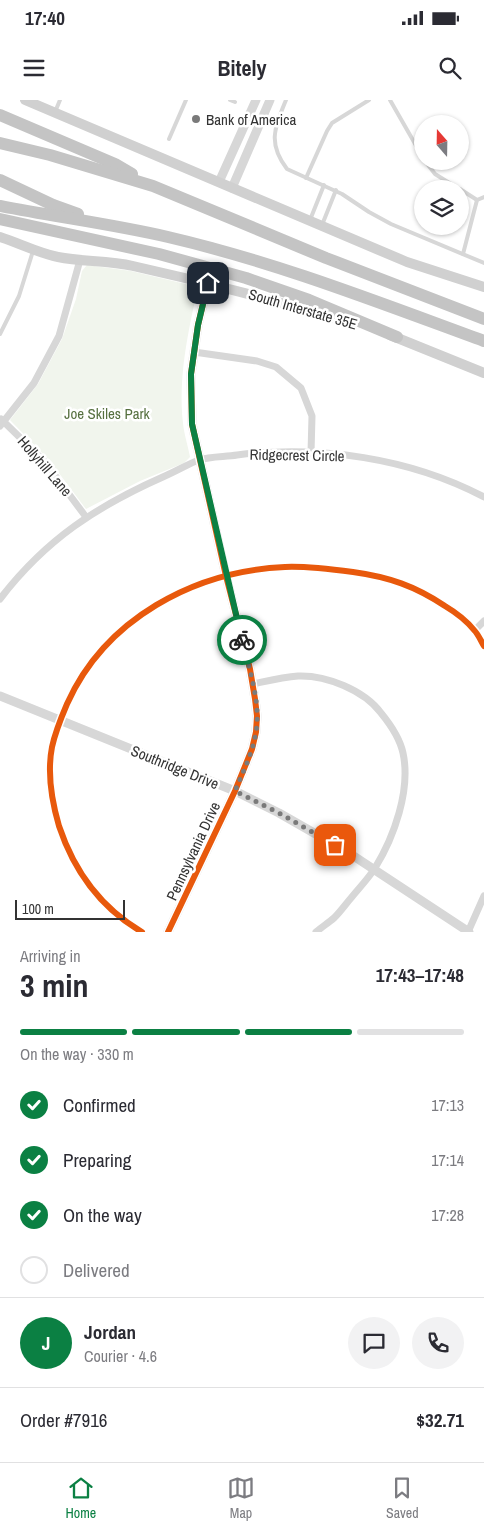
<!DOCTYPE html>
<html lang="en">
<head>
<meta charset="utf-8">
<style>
  body { margin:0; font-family:"Archivo Narrow",sans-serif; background:#f2f2f3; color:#2b2b33; height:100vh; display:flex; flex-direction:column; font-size:19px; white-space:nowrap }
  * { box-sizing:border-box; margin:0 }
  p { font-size:16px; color:#7c7c81 }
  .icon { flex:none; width:28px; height:28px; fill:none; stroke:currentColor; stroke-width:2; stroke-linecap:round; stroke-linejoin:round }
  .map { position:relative; height:832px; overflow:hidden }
  .details { display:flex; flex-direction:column; background:#fff; flex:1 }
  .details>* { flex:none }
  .needle { width:32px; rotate:340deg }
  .fabs { position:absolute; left:414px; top:15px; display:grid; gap:10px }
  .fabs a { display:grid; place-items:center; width:55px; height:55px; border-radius:50%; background:#fff; box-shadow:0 1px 4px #0004; font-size:25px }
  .scale { position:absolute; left:15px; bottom:12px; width:110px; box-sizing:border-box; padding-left:5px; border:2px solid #333; border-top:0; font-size:14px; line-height:18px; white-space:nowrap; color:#333; -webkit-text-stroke:4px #fff; paint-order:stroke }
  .pin { position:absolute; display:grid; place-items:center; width:42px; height:42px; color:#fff; margin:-21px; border-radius:10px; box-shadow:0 2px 8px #0006 }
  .courier { position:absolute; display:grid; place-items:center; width:50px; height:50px; margin:-25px; border:4px solid #0b8043; border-radius:50%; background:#fff; color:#222; box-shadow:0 1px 6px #0007 }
  .head em { font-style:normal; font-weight:800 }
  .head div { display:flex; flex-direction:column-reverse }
  .head { display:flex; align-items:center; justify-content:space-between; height:85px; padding:0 20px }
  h1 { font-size:32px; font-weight:800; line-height:38px }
  .bar { display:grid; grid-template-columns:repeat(4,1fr); gap:8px 5px; align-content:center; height:60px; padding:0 20px }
  .bar i { height:6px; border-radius:4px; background:#e1e1e2 }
  .bar .active { background:#0b8043 }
  .bar p { grid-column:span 4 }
  .line { display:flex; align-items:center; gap:12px; padding:0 20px; border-top:1px solid #e1e1e2 }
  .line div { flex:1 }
  .round { display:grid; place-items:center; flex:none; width:52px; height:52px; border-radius:26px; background:#f2f2f3 }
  ol { padding:0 20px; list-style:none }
  li { display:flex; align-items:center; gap:15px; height:55px }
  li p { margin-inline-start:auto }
  li .icon { padding:5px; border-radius:50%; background:#0b8043; color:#fff; stroke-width:4 }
  li:last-child { color:#7c7c81 }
  li i { width:28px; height:28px; border:2px solid #e1e1e2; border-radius:50% }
  .status { display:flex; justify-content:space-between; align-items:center; height:35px; padding:0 25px; background:#fff; direction:ltr }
  .status svg { height:14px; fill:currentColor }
  header { display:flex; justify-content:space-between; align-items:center; height:65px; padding:0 20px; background:#fff; font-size:22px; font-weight:800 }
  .tabs { display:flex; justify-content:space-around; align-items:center; height:70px; border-top:1px solid #e1e1e2; background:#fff; font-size:14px; color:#7c7c81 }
  .tabs a { display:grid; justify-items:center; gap:2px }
  .tabs .active { color:#0b8043 }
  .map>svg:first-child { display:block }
</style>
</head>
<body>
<div class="status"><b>17:40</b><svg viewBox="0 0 49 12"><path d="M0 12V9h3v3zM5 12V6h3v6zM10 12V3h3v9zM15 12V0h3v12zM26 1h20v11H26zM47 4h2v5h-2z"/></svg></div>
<header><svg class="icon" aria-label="menu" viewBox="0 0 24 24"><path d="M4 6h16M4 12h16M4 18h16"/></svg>Bitely<svg class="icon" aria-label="search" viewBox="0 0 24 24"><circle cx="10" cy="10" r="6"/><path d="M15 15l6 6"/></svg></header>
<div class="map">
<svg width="484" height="832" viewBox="0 0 484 832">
  <rect width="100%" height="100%" fill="#fff"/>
  <path fill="#f1f5ed" d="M 87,165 L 131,171 L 198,187 C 188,232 178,277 183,323 C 184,334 188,346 190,357 L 184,363 L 140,381 L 86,409 L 49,360 L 10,320 L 38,284 L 62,239 L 76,199 L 82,171 Z"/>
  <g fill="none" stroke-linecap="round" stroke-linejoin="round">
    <g stroke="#d7d7d7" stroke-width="4">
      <path d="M 230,0 L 235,2"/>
      <path d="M 286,0 C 275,27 267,43 287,69 L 342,94 L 369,112 L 391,124 L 484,163"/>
      <path d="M 390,0 L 422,56"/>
      <path d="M 55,12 L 60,0"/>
      <path d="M 169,39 L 186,0"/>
      <path d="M 425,61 L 435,74 L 459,89"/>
      <path d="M 306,78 L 327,31 L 332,23 L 369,0"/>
      <path d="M 460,89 L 477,100"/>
      <path d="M 310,120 L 324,85"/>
      <path d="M 322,125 L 336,90"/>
      <path d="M 463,154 L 477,100 L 484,97"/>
      <path d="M 0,234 L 19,196 L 33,151"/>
    </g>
    <g stroke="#d7d7d7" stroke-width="7">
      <path d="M 194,252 L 257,261 L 276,267 L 301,288 L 312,316 L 311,353"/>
      <path d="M 1,319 L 45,362 L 86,417"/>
      <path d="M 0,326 L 34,283 L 59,236 L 80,160"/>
      <path d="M 0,499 C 46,439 97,406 165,376 C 175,372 190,363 199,360 C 211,356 225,357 237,355 C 320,345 410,358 484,397"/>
      <path d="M 475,530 L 484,521"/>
      <path d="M 253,584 C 267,581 283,577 298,576 C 326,575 364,590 381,613 C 390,624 400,639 403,653 C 411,690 394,737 375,768 C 368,779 359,788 351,798 C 345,805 340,812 334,818 C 328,823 322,827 316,832"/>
      <path d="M 142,832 C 101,808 74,771 59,726 C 52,702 47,673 52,647 C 55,633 61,618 67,604 C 105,519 194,471 285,467 C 307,466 330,469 353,472 C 389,477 415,486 445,506 C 455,512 466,520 474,530 C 478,534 481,541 484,546"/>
      <path d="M 468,832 L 484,796"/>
    </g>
    <g stroke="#d7d7d7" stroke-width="9">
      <path d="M 219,82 L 256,0"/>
      <path d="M 232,88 L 270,0"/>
      <path d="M 0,596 L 235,691 L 279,713 L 349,753 L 469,832"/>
      <path d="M 168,832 L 235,691 L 252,649 L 256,632 L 257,616 L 255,599 L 250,569 L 226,476 L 192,324 L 191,274 L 198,225 L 208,183"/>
    </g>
    <g stroke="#d0d0d0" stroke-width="10">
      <path d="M 25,0 L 407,162 L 484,187"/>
      <path d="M 0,137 C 19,143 38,153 58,157 C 82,162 108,160 133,166 C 206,182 278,201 350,223"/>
      <path d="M 390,235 L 484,273"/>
    </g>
    <g stroke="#c4c4c4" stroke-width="12">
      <path d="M 0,15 L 115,64 L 132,74"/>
      <path d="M 0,43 L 50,55 L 153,86 L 326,158 L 484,219"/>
      <path d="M 0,80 L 53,105 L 78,114"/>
      <path d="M 0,106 C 56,117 112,124 168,137 C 276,162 380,203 484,241"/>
      <path d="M 0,119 L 159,154 L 246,178 L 309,200 L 397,237"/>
    </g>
    <defs>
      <g id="cycleway">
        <path d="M 142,832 C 101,808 74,771 59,726 C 52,702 47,673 52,647 C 55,633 61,618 67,604 C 105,519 194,471 285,467 C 307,466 330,469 353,472 C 389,477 415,486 445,506 C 455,512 466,520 474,530 C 478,534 481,541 484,546"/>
        <path d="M 168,832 L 235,691 L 252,649 L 256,632 L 257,616 L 255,599 L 250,569 L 226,476 L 192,324 L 191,274 L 198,225 L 208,183"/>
      </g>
    </defs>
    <use href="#cycleway" stroke="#fff" stroke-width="9"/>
    <use href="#cycleway" stroke="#e8590c" stroke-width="6"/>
  </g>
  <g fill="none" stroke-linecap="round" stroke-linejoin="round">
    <path stroke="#7a7a7a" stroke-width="5" stroke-dasharray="0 9" d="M 242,540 C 249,569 261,602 256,632 C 253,652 243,672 235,691 L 279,713 L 335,745"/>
    <path stroke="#0b8043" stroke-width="6" d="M 208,183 L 198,225 L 191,274 L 192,324 L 242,540"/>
  </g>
  <circle fill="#7a7a7a" stroke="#fff" stroke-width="2" cx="196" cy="19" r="5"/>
  <g text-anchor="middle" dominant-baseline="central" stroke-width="5" stroke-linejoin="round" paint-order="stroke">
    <g font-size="15" fill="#333" stroke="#fff" text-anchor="start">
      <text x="206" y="19">Bank of America</text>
    </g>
    <g font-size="15" fill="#333" stroke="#fff">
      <text transform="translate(303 209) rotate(16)">South Interstate 35E</text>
      <text transform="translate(297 355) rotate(1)">Ridgecrest Circle</text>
      <text transform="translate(45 366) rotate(49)">Hollyhill Lane</text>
      <text transform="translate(175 667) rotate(22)">Southridge Drive</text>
      <text transform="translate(193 751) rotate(-65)">Pennsylvania Drive</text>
    </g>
    <g font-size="15" fill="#56703f" stroke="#fff">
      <text x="107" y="313">Joe Skiles Park</text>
    </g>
  </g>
</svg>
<div class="fabs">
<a><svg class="needle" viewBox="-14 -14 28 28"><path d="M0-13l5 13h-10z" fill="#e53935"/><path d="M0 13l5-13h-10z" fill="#7c7c81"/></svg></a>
<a><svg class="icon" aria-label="layers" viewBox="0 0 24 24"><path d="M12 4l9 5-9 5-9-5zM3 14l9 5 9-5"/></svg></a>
</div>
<div class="scale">100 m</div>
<div class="pin" style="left:335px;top:745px;background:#ea580c"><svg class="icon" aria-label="bag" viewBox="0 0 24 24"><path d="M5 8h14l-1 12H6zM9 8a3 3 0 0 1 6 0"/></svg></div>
<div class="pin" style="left:208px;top:183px;background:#1f2937"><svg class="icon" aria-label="home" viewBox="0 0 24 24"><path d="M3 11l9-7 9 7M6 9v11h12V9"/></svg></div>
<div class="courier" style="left:242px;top:540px"><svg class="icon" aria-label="bike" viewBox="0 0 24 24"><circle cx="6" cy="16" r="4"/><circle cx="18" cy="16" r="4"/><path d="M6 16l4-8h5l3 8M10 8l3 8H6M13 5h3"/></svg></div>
</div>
<section class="details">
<div class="head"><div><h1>3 min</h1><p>Arriving in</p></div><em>17:43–17:48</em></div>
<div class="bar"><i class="active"></i><i class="active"></i><i class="active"></i><i></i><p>On the way · 330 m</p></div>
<ol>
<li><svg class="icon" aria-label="check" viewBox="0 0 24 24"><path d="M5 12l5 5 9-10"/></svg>Confirmed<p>17:13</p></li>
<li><svg class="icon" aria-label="check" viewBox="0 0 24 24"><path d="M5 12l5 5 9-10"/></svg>Preparing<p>17:14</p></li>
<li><svg class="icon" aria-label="check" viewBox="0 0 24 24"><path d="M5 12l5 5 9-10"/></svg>On the way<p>17:28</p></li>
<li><i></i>Delivered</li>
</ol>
<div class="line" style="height:90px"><b class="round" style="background:#0b8043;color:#fff">J</b><div><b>Jordan</b><p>Courier · 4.6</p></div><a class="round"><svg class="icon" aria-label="chat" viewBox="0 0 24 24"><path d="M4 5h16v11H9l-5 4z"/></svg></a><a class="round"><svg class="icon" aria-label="phone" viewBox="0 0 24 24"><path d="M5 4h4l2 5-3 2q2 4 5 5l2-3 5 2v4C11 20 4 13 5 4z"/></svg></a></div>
<div class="line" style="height:65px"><div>Order #7916</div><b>$32.71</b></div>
</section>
<nav class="tabs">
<a class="active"><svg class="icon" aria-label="home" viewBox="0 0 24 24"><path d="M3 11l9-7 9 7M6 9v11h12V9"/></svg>Home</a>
<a><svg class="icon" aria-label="map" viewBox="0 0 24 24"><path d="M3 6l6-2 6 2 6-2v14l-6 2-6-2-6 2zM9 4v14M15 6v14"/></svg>Map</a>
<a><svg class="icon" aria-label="saved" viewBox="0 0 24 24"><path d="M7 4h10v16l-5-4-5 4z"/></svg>Saved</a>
</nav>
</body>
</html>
